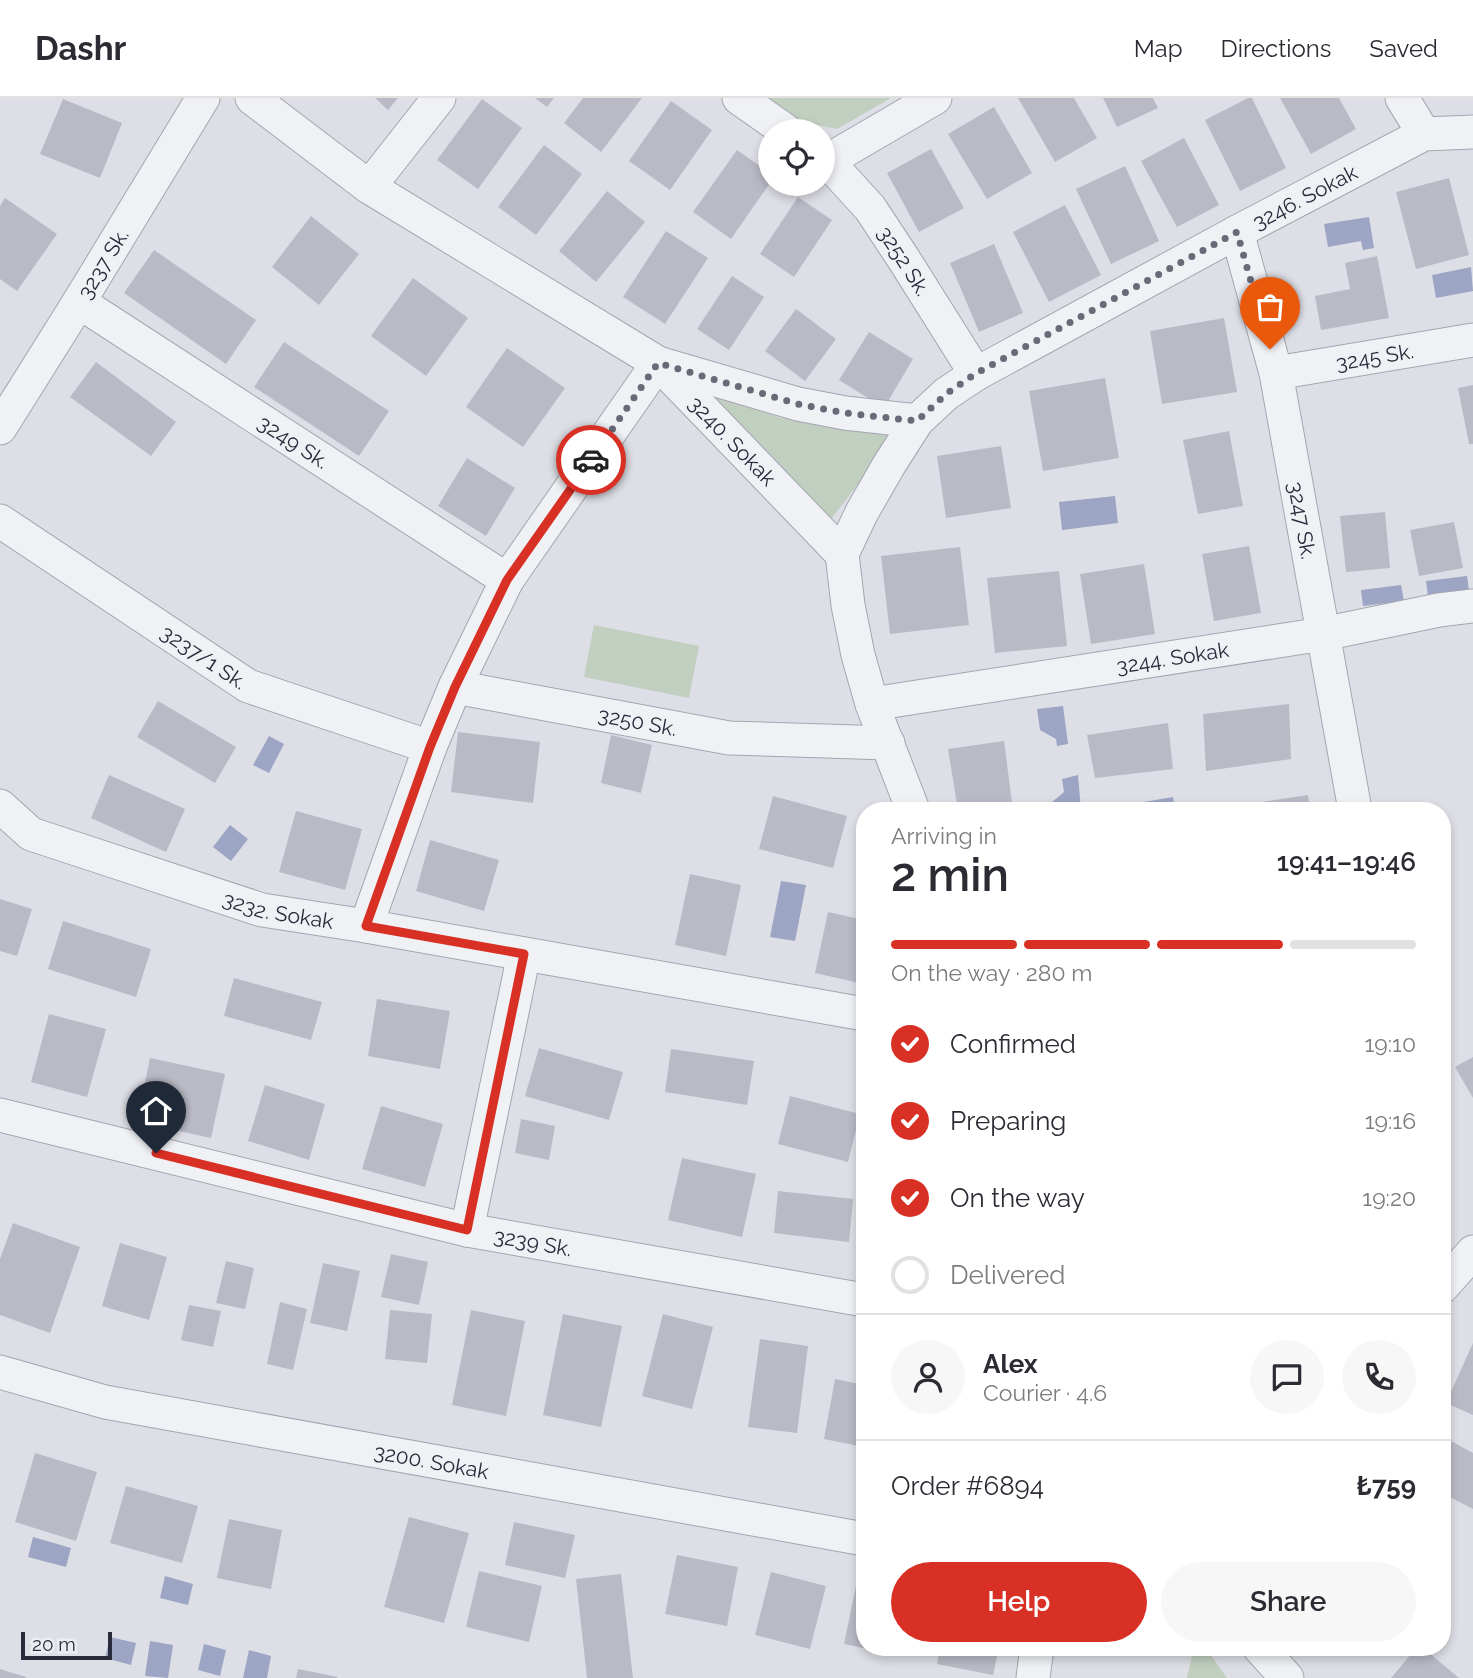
<!DOCTYPE html>
<html lang="en">
<head>
<meta charset="utf-8">
<style>
  body { margin:0; font-family:Raleway,sans-serif; background:#f7f7f7; color:#2b2b33; height:100vh; display:flex; flex-direction:column; font-size:26px; white-space:nowrap }
  * { box-sizing:border-box; margin:0 }
  p { font-size:23px; color:#7c7c81 }
  .icon { flex:none; width:38px; height:38px; fill:none; stroke:currentColor; stroke-width:2; stroke-linecap:round; stroke-linejoin:round }
  .map { position:relative; flex:1; overflow:hidden }
  .drawer { position:absolute; left:856px; top:704px; width:595px; height:854px; display:flex; flex-direction:column; background:#fff; border-radius:28px; box-shadow:0 4px 10px #0003 }
  .drawer>* { flex:none }
  .tools { position:absolute; left:758px; top:21px; display:grid; gap:14px }
  .tools a { display:grid; place-items:center; width:77px; height:77px; border-radius:50%; background:#fff; box-shadow:0 4px 10px #0003; font-size:35px }
  .scale { position:absolute; left:21px; bottom:18px; width:91px; box-sizing:border-box; padding-left:7px; border:4px solid #282b3c; border-top:0; font-size:19px; line-height:24px; white-space:nowrap; color:#282b3c; -webkit-text-stroke:5px #edeef4; paint-order:stroke }
  .pin { position:absolute; display:grid; place-items:center; width:60px; height:60px; color:#fff; margin:-72px -30px; border-radius:50% 50% 50% 0; rotate:-45deg; box-shadow:0 0 7px #0007 }
  .pin .icon { rotate:45deg }
  .courier { position:absolute; display:grid; place-items:center; width:70px; height:70px; margin:-35px; border:5px solid #d93025; border-radius:50%; background:#fff; color:#222; box-shadow:0 2px 9px #0007 }
  .overview em { font-style:normal; font-weight:600 }
  .overview div { display:flex; flex-direction:column-reverse }
  .overview { display:flex; align-items:center; justify-content:space-between; height:119px; padding:0 35px }
  h1 { font-size:46px; font-weight:600; line-height:52px }
  .bar { display:grid; grid-template-columns:repeat(4,1fr); gap:10px 7px; align-content:center; height:84px; padding:0 35px }
  .bar i { height:9px; border-radius:5px; background:#e1e1e2 }
  .bar .current { background:#d93025 }
  .bar p { grid-column:span 4 }
  .line { display:flex; align-items:center; gap:18px; padding:0 35px; border-top:2px solid #e1e1e2 }
  .line div { flex:1 }
  .round { display:grid; place-items:center; flex:none; width:74px; height:74px; border-radius:37px; background:#f7f7f7 }
  ol { padding:0 35px; list-style:none }
  li { display:flex; align-items:center; gap:21px; height:77px }
  li p { margin-inline-start:auto }
  li .icon { padding:7px; border-radius:50%; background:#d93025; color:#fff; stroke-width:4 }
  li:last-child { color:#7c7c81 }
  li i { width:38px; height:38px; border:4px solid #e1e1e2; border-radius:50% }
  .button { display:flex; gap:14px; margin-top:auto; padding:14px 35px }
  .button a { flex:1; height:80px; border-radius:42px; background:#d93025; color:#fff; font-size:28px; font-weight:600; line-height:80px; text-align:center }
  .button a+a { background:#f7f7f7; color:#2b2b33 }
  header { display:flex; align-items:center; gap:42px; box-sizing:border-box; height:98px; padding:0 35px; background:#fff; border-bottom:2px solid #e1e1e2 }
  header strong { font-size:33px }
  nav { display:flex; gap:38px; margin-inline-start:auto; font-size:24px }
  .map>svg:first-child { display:block }
</style>
</head>
<body>
<header>
<strong>Dashr</strong>
<nav><a>Map</a><a>Directions</a><a>Saved</a></nav>
</header>
<div class="map">
<svg width="1473" height="1580" viewBox="0 0 1473 1580">
  <rect width="100%" height="100%" fill="#dedfe6"/>
  <g fill="#c0cfc0">
    <path d="M 759,0 L 891,0 L 837,31 L 786,21 Z"/>
    <path d="M 683,283 L 781,320 L 840,331 L 902,329 L 822,433 L 767,354 Z"/>
    <path d="M 594,527 L 699,548 L 689,600 L 584,579 Z"/>
    <path d="M 1194,1549 L 1205,1549 L 1227,1580 L 1187,1580 Z"/>
  </g>
  <g fill="#9ca5c4">
    <path d="M 1369,119 L 1374,150 L 1363,152 L 1361,143 L 1328,149 L 1324,126 Z"/>
    <path d="M 1471,169 L 1473,193 L 1436,200 L 1432,177 Z"/>
    <path d="M 1115,398 L 1118,425 L 1062,432 L 1059,404 Z"/>
    <path d="M 1467,478 L 1469,493 L 1428,498 L 1426,483 Z"/>
    <path d="M 1401,487 L 1404,503 L 1363,508 L 1361,492 Z"/>
    <path d="M 1063,608 L 1068,646 L 1057,648 L 1056,641 L 1040,632 L 1037,611 Z"/>
    <path d="M 269,638 L 284,646 L 269,675 L 253,667 Z"/>
    <path d="M 1078,677 L 1081,712 L 1052,712 L 1052,704 L 1064,694 L 1062,681 Z"/>
    <path d="M 1173,699 L 1175,712 L 1121,712 L 1120,708 Z"/>
    <path d="M 230,727 L 248,741 L 231,763 L 213,749 Z"/>
    <path d="M 781,783 L 806,787 L 795,843 L 770,839 Z"/>
    <path d="M 33,1439 L 71,1450 L 66,1469 L 28,1459 Z"/>
    <path d="M 165,1478 L 193,1486 L 188,1507 L 160,1500 Z"/>
    <path d="M 110,1539 L 136,1545 L 131,1567 L 105,1560 Z"/>
    <path d="M 150,1543 L 173,1547 L 168,1580 L 145,1578 Z"/>
    <path d="M 204,1546 L 226,1552 L 220,1578 L 198,1572 Z"/>
    <path d="M 249,1552 L 271,1558 L 267,1580 L 243,1580 Z"/>
  </g>
  <g fill="#b9bac5">
    <path d="M 375,0 L 398,0 L 388,12 Z"/>
    <path d="M 535,0 L 554,0 L 547,9 Z"/>
    <path d="M 583,0 L 642,0 L 601,54 L 564,25 Z"/>
    <path d="M 1018,0 L 1074,0 L 1097,40 L 1055,64 Z"/>
    <path d="M 1103,0 L 1153,0 L 1158,10 L 1117,29 Z"/>
    <path d="M 1248,0 L 1252,0 L 1286,70 L 1240,93 L 1205,22 Z"/>
    <path d="M 1280,0 L 1339,0 L 1356,31 L 1311,56 Z"/>
    <path d="M 63,1 L 122,25 L 100,80 L 40,56 Z"/>
    <path d="M 482,1 L 522,30 L 478,91 L 437,62 Z"/>
    <path d="M 671,3 L 712,32 L 670,92 L 629,63 Z"/>
    <path d="M 994,9 L 1032,75 L 987,101 L 948,36 Z"/>
    <path d="M 1184,40 L 1219,107 L 1177,129 L 1141,63 Z"/>
    <path d="M 544,47 L 582,76 L 536,137 L 498,109 Z"/>
    <path d="M 931,51 L 964,110 L 919,134 L 887,75 Z"/>
    <path d="M 737,52 L 770,75 L 770,85 L 731,141 L 693,114 Z"/>
    <path d="M 1125,68 L 1159,143 L 1111,166 L 1076,91 Z"/>
    <path d="M 1449,80 L 1469,157 L 1416,171 L 1396,94 Z"/>
    <path d="M 607,93 L 645,124 L 596,184 L 559,153 Z"/>
    <path d="M 798,99 L 832,122 L 794,179 L 760,156 Z"/>
    <path d="M 5,100 L 57,136 L 17,193 L 0,181 L 0,108 Z"/>
    <path d="M 1065,107 L 1101,177 L 1049,204 L 1013,134 Z"/>
    <path d="M 311,118 L 359,156 L 319,207 L 272,169 Z"/>
    <path d="M 666,133 L 708,160 L 665,226 L 623,199 Z"/>
    <path d="M 994,146 L 1023,215 L 979,234 L 950,165 Z"/>
    <path d="M 154,152 L 256,222 L 226,266 L 124,195 Z"/>
    <path d="M 1377,158 L 1389,220 L 1321,232 L 1315,198 L 1350,191 L 1345,165 Z"/>
    <path d="M 732,178 L 764,199 L 729,252 L 697,231 Z"/>
    <path d="M 413,180 L 468,220 L 426,278 L 371,238 Z"/>
    <path d="M 796,211 L 836,241 L 805,283 L 765,253 Z"/>
    <path d="M 1224,220 L 1237,294 L 1162,306 L 1150,233 Z"/>
    <path d="M 869,234 L 913,261 L 884,310 L 839,282 Z"/>
    <path d="M 284,244 L 389,313 L 359,358 L 254,289 Z"/>
    <path d="M 507,250 L 565,290 L 523,349 L 466,309 Z"/>
    <path d="M 96,264 L 176,324 L 151,358 L 70,299 Z"/>
    <path d="M 1105,280 L 1119,360 L 1043,373 L 1029,293 Z"/>
    <path d="M 1473,287 L 1473,346 L 1469,346 L 1458,290 Z"/>
    <path d="M 1229,333 L 1243,408 L 1198,416 L 1183,342 Z"/>
    <path d="M 1001,348 L 1011,410 L 946,420 L 937,358 Z"/>
    <path d="M 467,360 L 515,390 L 486,438 L 438,408 Z"/>
    <path d="M 1385,414 L 1390,470 L 1346,474 L 1340,418 Z"/>
    <path d="M 1454,424 L 1463,470 L 1419,478 L 1410,432 Z"/>
    <path d="M 1249,448 L 1261,515 L 1214,523 L 1202,456 Z"/>
    <path d="M 960,449 L 969,527 L 890,536 L 881,458 Z"/>
    <path d="M 1144,466 L 1155,536 L 1091,546 L 1080,476 Z"/>
    <path d="M 1059,473 L 1067,548 L 995,555 L 987,480 Z"/>
    <path d="M 158,603 L 236,649 L 215,685 L 137,639 Z"/>
    <path d="M 1289,606 L 1291,661 L 1206,673 L 1203,616 Z"/>
    <path d="M 1168,625 L 1173,671 L 1095,680 L 1087,637 Z"/>
    <path d="M 458,634 L 540,644 L 533,705 L 451,694 Z"/>
    <path d="M 611,637 L 652,647 L 641,695 L 601,685 Z"/>
    <path d="M 1004,643 L 1013,712 L 958,712 L 948,651 Z"/>
    <path d="M 109,677 L 185,711 L 166,754 L 91,720 Z"/>
    <path d="M 1308,697 L 1310,712 L 1228,712 L 1228,709 Z"/>
    <path d="M 773,698 L 847,718 L 833,770 L 759,751 Z"/>
    <path d="M 296,713 L 362,731 L 345,792 L 279,774 Z"/>
    <path d="M 430,742 L 499,762 L 484,813 L 416,793 Z"/>
    <path d="M 690,776 L 741,787 L 726,858 L 675,847 Z"/>
    <path d="M 0,801 L 32,811 L 17,858 L 0,853 Z"/>
    <path d="M 828,814 L 864,822 L 864,886 L 815,875 Z"/>
    <path d="M 63,823 L 151,851 L 136,899 L 48,871 Z"/>
    <path d="M 234,880 L 322,904 L 311,942 L 224,918 Z"/>
    <path d="M 377,901 L 450,913 L 440,971 L 368,958 Z"/>
    <path d="M 49,916 L 106,931 L 87,999 L 31,984 Z"/>
    <path d="M 539,950 L 623,974 L 609,1022 L 525,998 Z"/>
    <path d="M 671,951 L 754,963 L 747,1007 L 665,994 Z"/>
    <path d="M 1473,959 L 1473,1000 L 1455,969 Z"/>
    <path d="M 150,960 L 225,976 L 211,1040 L 137,1024 Z"/>
    <path d="M 265,987 L 325,1006 L 309,1062 L 248,1043 Z"/>
    <path d="M 790,998 L 860,1016 L 848,1064 L 778,1046 Z"/>
    <path d="M 381,1008 L 443,1026 L 425,1089 L 362,1071 Z"/>
    <path d="M 521,1021 L 555,1028 L 549,1062 L 515,1055 Z"/>
    <path d="M 682,1060 L 756,1076 L 742,1139 L 668,1122 Z"/>
    <path d="M 778,1093 L 853,1101 L 849,1144 L 774,1135 Z"/>
    <path d="M 13,1125 L 80,1149 L 50,1235 L 0,1217 L 0,1161 Z"/>
    <path d="M 120,1145 L 167,1159 L 149,1222 L 102,1208 Z"/>
    <path d="M 391,1156 L 428,1164 L 419,1207 L 381,1199 Z"/>
    <path d="M 226,1163 L 254,1170 L 245,1211 L 216,1205 Z"/>
    <path d="M 323,1165 L 360,1173 L 347,1233 L 310,1225 Z"/>
    <path d="M 280,1204 L 307,1211 L 293,1272 L 267,1266 Z"/>
    <path d="M 189,1207 L 221,1213 L 213,1249 L 181,1242 Z"/>
    <path d="M 390,1212 L 432,1216 L 427,1265 L 385,1261 Z"/>
    <path d="M 471,1212 L 525,1223 L 506,1318 L 452,1307 Z"/>
    <path d="M 563,1216 L 622,1228 L 601,1329 L 543,1317 Z"/>
    <path d="M 663,1216 L 713,1229 L 692,1311 L 642,1298 Z"/>
    <path d="M 760,1241 L 808,1248 L 797,1335 L 748,1329 Z"/>
    <path d="M 1473,1245 L 1473,1317 L 1446,1305 Z"/>
    <path d="M 835,1281 L 864,1287 L 864,1349 L 824,1341 Z"/>
    <path d="M 1442,1338 L 1473,1355 L 1473,1411 L 1442,1395 Z"/>
    <path d="M 35,1355 L 97,1374 L 76,1443 L 15,1424 Z"/>
    <path d="M 126,1388 L 198,1408 L 182,1465 L 110,1445 Z"/>
    <path d="M 409,1419 L 469,1435 L 444,1525 L 384,1509 Z"/>
    <path d="M 229,1421 L 282,1432 L 271,1491 L 217,1480 Z"/>
    <path d="M 514,1424 L 575,1437 L 565,1480 L 505,1467 Z"/>
    <path d="M 677,1457 L 738,1469 L 727,1528 L 665,1516 Z"/>
    <path d="M 479,1473 L 542,1488 L 529,1544 L 466,1529 Z"/>
    <path d="M 771,1474 L 826,1488 L 810,1551 L 755,1537 Z"/>
    <path d="M 621,1476 L 633,1580 L 587,1580 L 576,1481 Z"/>
    <path d="M 857,1483 L 864,1485 L 864,1549 L 903,1549 L 901,1558 L 844,1546 Z"/>
    <path d="M 940,1549 L 999,1549 L 993,1577 L 937,1566 Z"/>
    <path d="M 1417,1549 L 1422,1549 L 1459,1580 L 1391,1580 Z"/>
    <path d="M 0,1571 L 26,1579 L 26,1580 L 0,1580 Z"/>
    <path d="M 298,1571 L 338,1579 L 337,1580 L 296,1580 Z"/>
  </g>
  <g fill="none" stroke-linecap="round" stroke-linejoin="round">
    <defs>
      <g id="street">
        <path id="s1" d="M 252,0 L 369,89 L 658,265 L 842,456 L 848,507 L 858,557 L 872,606 L 913,712"/>
        <path d="M 739,0 L 786,33"/>
        <path d="M 1402,0 L 1424,36"/>
        <path id="s2" d="M 822,59 L 827,63 L 870,110 L 903,160 L 976,276"/>
        <path d="M 827,63 L 935,0"/>
        <path d="M 369,89 L 439,0"/>
        <path id="s3" d="M 1237,134 L 1276,275 L 1355,712"/>
        <path id="s4" d="M 79,204 L 507,482"/>
        <path id="s5" d="M 1276,275 L 1473,242"/>
        <path id="s6" d="M 0,330 L 79,204 L 203,0"/>
        <path id="s7" d="M 0,423 L 248,588 L 430,649"/>
        <path id="s8" d="M 842,456 L 862,414 L 889,367 L 917,323 L 946,296 L 976,276 L 1237,134 L 1424,36 L 1473,34"/>
        <path d="M 455,589 L 507,482 L 658,265 L 798,306 L 845,315 L 917,323"/>
        <path id="s9" d="M 872,606 L 1323,536 L 1439,512 L 1473,508"/>
        <path id="s10" d="M 0,708 L 31,736 L 262,812 L 366,828 L 864,916"/>
        <path id="s11" d="M 366,828 L 430,649 L 455,589 L 729,640 L 888,645"/>
        <path id="s12" d="M 0,1017 L 467,1132 L 864,1202"/>
        <path d="M 467,1132 L 524,856"/>
        <path d="M 1442,1189 L 1473,1154"/>
        <path id="s13" d="M 0,1274 L 105,1304 L 864,1441"/>
        <path d="M 1259,1549 L 1287,1580"/>
        <path d="M 1033,1580 L 1037,1549"/>
      </g>
    </defs>
    <use href="#street" stroke="#a4a5b0" stroke-width="35"/>
    <use href="#street" stroke="#f0f1f5" stroke-width="33"/>
  </g>
  <g fill="none" stroke-linecap="round" stroke-linejoin="round">
    <path stroke="#686a78" stroke-width="7" stroke-dasharray="0 12.6" d="M 591,362 L 658,265 L 798,306 L 845,315 L 917,323 L 946,296 L 975,276 L 1237,134 L 1270,251"/>
    <path stroke="#d93025" stroke-width="9" d="M 156,1055 L 467,1132 L 524,856 L 366,828 L 430,649 L 455,589 L 507,482 L 591,362"/>
  </g>
  <g text-anchor="middle" dominant-baseline="central" stroke-width="6" stroke-linejoin="round" paint-order="stroke">
    <g font-size="21" fill="#282b3c" stroke="#edeef4">
      <text stroke="none"><textPath href="#s8" startOffset="602">3246. Sokak</textPath></text>
      <text stroke="none"><textPath href="#s2" startOffset="133">3252 Sk.</textPath></text>
      <text stroke="none"><textPath href="#s6" startOffset="194">3237 Sk.</textPath></text>
      <text stroke="none"><textPath href="#s5" startOffset="100">3245 Sk.</textPath></text>
      <text stroke="none"><textPath href="#s4" startOffset="256">3249 Sk.</textPath></text>
      <text stroke="none"><textPath href="#s1" startOffset="593">3240. Sokak</textPath></text>
      <text stroke="none"><textPath href="#s3" startOffset="296">3247 Sk.</textPath></text>
      <text stroke="none"><textPath href="#s7" startOffset="245">3237/1 Sk.</textPath></text>
      <text stroke="none"><textPath href="#s9" startOffset="304">3244. Sokak</textPath></text>
      <text stroke="none"><textPath href="#s11" startOffset="441">3250 Sk.</textPath></text>
      <text stroke="none"><textPath href="#s10" startOffset="301">3232. Sokak</textPath></text>
      <text stroke="none"><textPath href="#s12" startOffset="548">3239 Sk.</textPath></text>
      <text stroke="none"><textPath href="#s13" startOffset="441">3200. Sokak</textPath></text>
    </g>
  </g>
</svg>
<div class="tools">
<a><svg class="icon" aria-label="locate" viewBox="0 0 24 24"><circle cx="12" cy="12" r="6"/><path d="M12 2v4M12 18v4M2 12h4M18 12h4"/></svg></a>
</div>
<div class="scale">20 m</div>
<div class="pin" style="left:1270px;top:251px;background:#ea580c"><svg class="icon" aria-label="bag" viewBox="0 0 24 24"><path d="M5 8h14l-1 12H6zM9 8a3 3 0 0 1 6 0"/></svg></div>
<div class="pin" style="left:156px;top:1055px;background:#1f2937"><svg class="icon" aria-label="home" viewBox="0 0 24 24"><path d="M3 11l9-7 9 7M6 9v11h12V9"/></svg></div>
<div class="courier" style="left:591px;top:362px"><svg class="icon" aria-label="car" viewBox="0 0 24 24"><path d="M5 17H2v-5l4-1 3-4h7l3 4 3 1v5h-3M9 17h6M6 11h13"/><circle cx="7" cy="17" r="2"/><circle cx="17" cy="17" r="2"/></svg></div>
<section class="drawer">
<div class="overview"><div><h1>2 min</h1><p>Arriving in</p></div><em>19:41–19:46</em></div>
<div class="bar"><i class="current"></i><i class="current"></i><i class="current"></i><i></i><p>On the way · 280 m</p></div>
<ol>
<li><svg class="icon" aria-label="check" viewBox="0 0 24 24"><path d="M5 12l5 5 9-10"/></svg>Confirmed<p>19:10</p></li>
<li><svg class="icon" aria-label="check" viewBox="0 0 24 24"><path d="M5 12l5 5 9-10"/></svg>Preparing<p>19:16</p></li>
<li><svg class="icon" aria-label="check" viewBox="0 0 24 24"><path d="M5 12l5 5 9-10"/></svg>On the way<p>19:20</p></li>
<li><i></i>Delivered</li>
</ol>
<div class="line" style="height:126px"><a class="round"><svg class="icon" aria-label="person" viewBox="0 0 24 24"><circle cx="12" cy="8" r="4"/><path d="M4 21q1-7 8-7t8 7"/></svg></a><div><b>Alex</b><p>Courier · 4.6</p></div><a class="round"><svg class="icon" aria-label="chat" viewBox="0 0 24 24"><path d="M4 5h16v11H9l-5 4z"/></svg></a><a class="round"><svg class="icon" aria-label="phone" viewBox="0 0 24 24"><path d="M5 4h4l2 5-3 2q2 4 5 5l2-3 5 2v4C11 20 4 13 5 4z"/></svg></a></div>
<div class="line" style="height:91px"><div>Order #6894</div><b>₺759</b></div>
<div class="button"><a>Help</a><a>Share</a></div>
</section>
</div>
</body>
</html>
